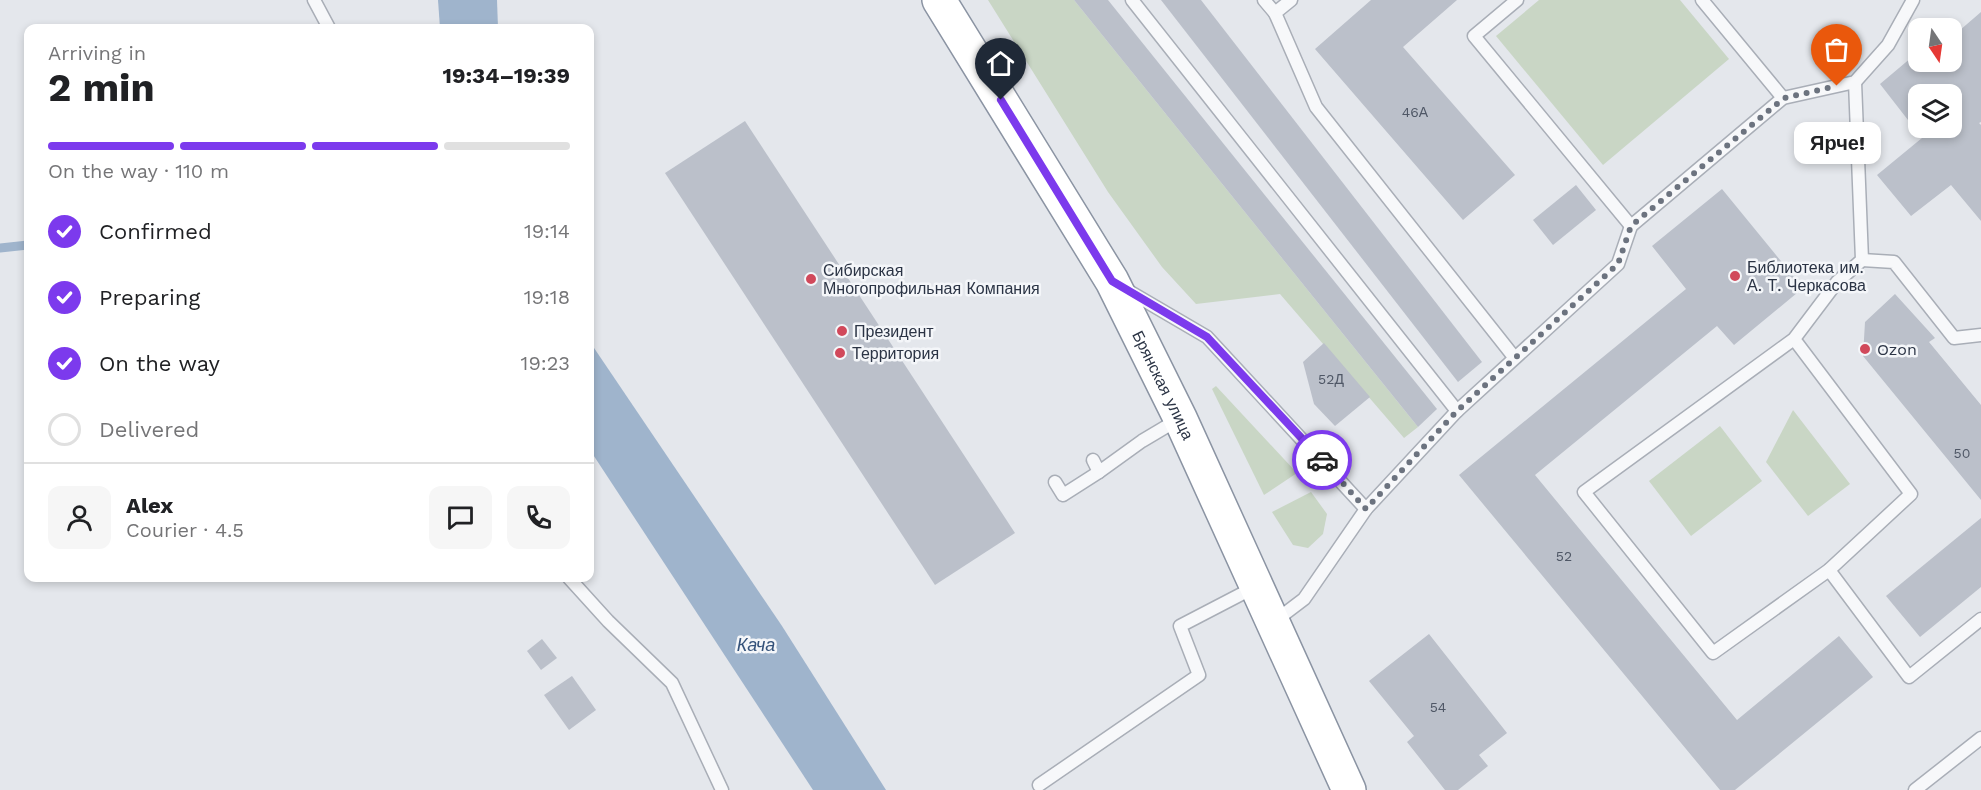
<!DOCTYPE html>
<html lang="en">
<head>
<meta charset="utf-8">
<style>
  body { margin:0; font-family:"Work Sans",sans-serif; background:#f6f6f6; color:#202124; height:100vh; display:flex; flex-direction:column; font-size:22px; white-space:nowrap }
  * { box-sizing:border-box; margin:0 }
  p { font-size:20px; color:#757577 }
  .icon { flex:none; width:33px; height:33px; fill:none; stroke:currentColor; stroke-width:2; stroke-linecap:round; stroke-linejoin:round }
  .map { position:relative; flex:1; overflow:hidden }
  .details { position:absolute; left:24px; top:24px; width:570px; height:558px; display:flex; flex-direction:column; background:#fff; border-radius:12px; box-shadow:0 3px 9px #0003 }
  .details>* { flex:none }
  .needle { width:39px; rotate:167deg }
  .buttons { position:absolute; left:1908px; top:18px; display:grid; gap:12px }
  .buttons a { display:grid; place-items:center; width:54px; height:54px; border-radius:12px; background:#fff; box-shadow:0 3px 9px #0003; font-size:30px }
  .pin { position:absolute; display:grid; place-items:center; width:51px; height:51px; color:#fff; margin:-62px -26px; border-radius:50% 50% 50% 0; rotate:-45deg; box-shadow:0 0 6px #0007 }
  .pin .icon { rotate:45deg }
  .courier { position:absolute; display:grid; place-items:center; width:60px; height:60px; margin:-30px; border:4px solid #7c3aed; border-radius:50%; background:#fff; color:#222; box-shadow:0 2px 8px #0007 }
  .bubble { position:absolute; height:42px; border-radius:12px; background:#fff; box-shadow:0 3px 9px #0003; font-size:20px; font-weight:700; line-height:42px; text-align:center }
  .headline em { font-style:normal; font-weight:700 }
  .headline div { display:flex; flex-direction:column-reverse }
  .headline { display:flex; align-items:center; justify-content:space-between; height:102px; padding:0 24px }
  h1 { font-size:39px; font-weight:700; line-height:45px }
  .bar { display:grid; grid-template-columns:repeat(4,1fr); gap:9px 6px; align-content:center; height:72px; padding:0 24px }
  .bar i { height:8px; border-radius:4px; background:#e0e0e0 }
  .bar .current { background:#7c3aed }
  .bar p { grid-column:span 4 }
  .line { display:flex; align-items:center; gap:15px; padding:0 24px; border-top:2px solid #e0e0e0 }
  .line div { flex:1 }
  .round { display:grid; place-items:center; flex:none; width:63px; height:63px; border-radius:12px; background:#f6f6f6 }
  ol { padding:0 24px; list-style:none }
  li { display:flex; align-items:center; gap:18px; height:66px }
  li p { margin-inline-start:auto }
  li .icon { padding:6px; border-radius:50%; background:#7c3aed; color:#fff; stroke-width:4 }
  li:last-child { color:#757577 }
  li i { width:33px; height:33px; border:3px solid #e0e0e0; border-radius:50% }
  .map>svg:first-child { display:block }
</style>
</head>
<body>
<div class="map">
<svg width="1981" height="790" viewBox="0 0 1981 790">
  <rect width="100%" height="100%" fill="#e4e7ec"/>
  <g fill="#c9d6c5">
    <path d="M 988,0 L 1074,0 L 1418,427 L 1404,438 L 1280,294 L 1196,304 L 1162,267 L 1108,192 Z"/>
    <path d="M 1539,0 L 1680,0 L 1729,59 L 1603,165 L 1496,36 Z"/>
    <path d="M 1216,386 L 1297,473 L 1264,495 L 1212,389 Z"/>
    <path d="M 1793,410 L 1850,484 L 1808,516 L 1766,462 Z"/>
    <path d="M 1720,426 L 1762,481 L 1691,536 L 1649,481 Z"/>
    <path d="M 1311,492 L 1327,514 L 1323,534 L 1308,548 L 1293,545 L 1272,512 Z"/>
  </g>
  <g fill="#9fb4cc">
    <path d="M 438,0 L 497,0 L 498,28 L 440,28 Z"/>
    <path d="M 590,342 L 782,626 L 886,790 L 813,790 L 590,450 Z"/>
  </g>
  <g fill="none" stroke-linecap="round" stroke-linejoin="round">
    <path stroke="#9fb4cc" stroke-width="9" d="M 0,248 L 28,245"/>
  </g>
  <g fill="#bbc0ca" fill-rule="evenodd">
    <path d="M 1074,0 L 1108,0 L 1437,409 L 1418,427 Z"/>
    <path d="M 1161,0 L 1201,0 L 1482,362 L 1458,382 Z"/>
    <path d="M 1371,0 L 1457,0 L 1403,47 L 1515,175 L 1463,220 L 1315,49 Z"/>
    <path d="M 1981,12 L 1981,122 L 1979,123 L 1981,125 L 1981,221 L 1951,185 L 1911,216 L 1877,175 L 1922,138 L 1880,84 L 1918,52 L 1918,62 L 1952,62 L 1952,37 ZM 1918,94 L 1952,94 L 1952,128 L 1918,128 Z"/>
    <path d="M 745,121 L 1015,533 L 935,585 L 665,173 Z"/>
    <path d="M 1576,185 L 1596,210 L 1553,245 L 1533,220 Z"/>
    <path d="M 1722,189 L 1803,288 L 1734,345 L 1717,326 L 1535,475 L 1737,720 L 1839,636 L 1873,677 L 1735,790 L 1720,790 L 1459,475 L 1686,289 L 1652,246 Z"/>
    <path d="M 1895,294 L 1935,338 L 1929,342 L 1981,405 L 1981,500 L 1863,356 L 1865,322 Z"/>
    <path d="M 1324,343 L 1370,397 L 1335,426 L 1314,404 L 1303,362 Z"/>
    <path d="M 1981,518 L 1981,587 L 1920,637 L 1886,596 Z"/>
    <path d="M 1429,634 L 1507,733 L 1479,755 L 1488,766 L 1458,790 L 1445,790 L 1407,742 L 1414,736 L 1369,681 Z"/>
    <path d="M 542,639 L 557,658 L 541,670 L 527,651 Z"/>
    <path d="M 572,676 L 596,710 L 569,730 L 544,695 Z"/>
  </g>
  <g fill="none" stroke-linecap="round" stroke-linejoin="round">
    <defs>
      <g id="service">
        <path d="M 314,0 L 329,28"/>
        <path d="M 1132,0 L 1457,411"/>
        <path d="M 1264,0 L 1275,13"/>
        <path d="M 1291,0 L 1275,13 L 1316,107 L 1514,357"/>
        <path d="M 1517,0 L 1474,36 L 1631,226"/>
        <path d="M 1702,0 L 1783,98"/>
        <path d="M 1862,260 L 1894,262 L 1954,338 L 1981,335"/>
        <path d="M 1125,289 L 1207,337 L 1366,509"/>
        <path d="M 1794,339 L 1584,492 L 1713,653 L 1829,570 L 1911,494 L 1794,339 L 1837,282 L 1862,260 L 1855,82"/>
        <path d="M 1093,460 L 1099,472 L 1142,441 L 1179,419"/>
        <path d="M 1055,482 L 1063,495 L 1099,472"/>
        <path d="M 1829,570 L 1909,677 L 1981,619"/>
        <path d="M 569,578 L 608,621 L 672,683 L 722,790"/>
        <path d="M 1275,621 L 1304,599 L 1366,509 L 1457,411 L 1618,264 L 1631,226 L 1783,98 L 1855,82 L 1888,45 L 1913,0"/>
        <path d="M 1039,785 L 1199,675 L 1180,626 L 1255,587"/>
        <path d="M 1915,790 L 1981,738"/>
      </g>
      <g id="trunk">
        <path id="s1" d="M 939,0 L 1112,281 L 1180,418 L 1349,790"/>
      </g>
    </defs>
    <use href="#service" stroke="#a9aeb7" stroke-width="15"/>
    <use href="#trunk" stroke="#8b94a3" stroke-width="36"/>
    <use href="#service" stroke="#f7f8fa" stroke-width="12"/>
    <use href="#trunk" stroke="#fff" stroke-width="33"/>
  </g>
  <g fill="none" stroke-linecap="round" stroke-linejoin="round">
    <path stroke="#6c737f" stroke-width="6" stroke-dasharray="0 10.8" d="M 1322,460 L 1366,509 L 1457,411 L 1618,264 L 1631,226 L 1784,98 L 1837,86"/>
    <path stroke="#7c3aed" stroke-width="8" d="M 1001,100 L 1112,281 L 1207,337 L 1322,460"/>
  </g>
  <g fill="#d1495b" stroke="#f4f6f9" stroke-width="2">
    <circle cx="1735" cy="276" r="6"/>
    <circle cx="811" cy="279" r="6"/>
    <circle cx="842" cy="331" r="6"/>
    <circle cx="1865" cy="349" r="6"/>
    <circle cx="840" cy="353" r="6"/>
  </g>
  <g text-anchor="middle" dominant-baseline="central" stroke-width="5" stroke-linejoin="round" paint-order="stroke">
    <g font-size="14" fill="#4f5766">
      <text x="1415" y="112">46А</text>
      <text x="1331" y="379">52Д</text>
      <text x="1962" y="453">50</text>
      <text x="1564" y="556">52</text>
      <text x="1438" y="707">54</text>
    </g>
    <g font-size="16" fill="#2b3445" stroke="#f4f6f9" text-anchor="start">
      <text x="1747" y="267">Библиотека им.<tspan x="1747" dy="18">А. Т. Черкасова</tspan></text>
      <text x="823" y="270">Сибирская<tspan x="823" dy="18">Многопрофильная Компания</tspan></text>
      <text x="854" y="331">Президент</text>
      <text x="1877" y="349">Ozon</text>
      <text x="852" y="353">Территория</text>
    </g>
    <g font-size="16" fill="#2b3445" stroke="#f4f6f9">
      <text stroke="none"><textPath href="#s1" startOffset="446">Брянская улица</textPath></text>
    </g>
    <g font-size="18" font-style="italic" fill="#34527a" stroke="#f4f6f9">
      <text x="756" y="644">Кача</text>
    </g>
  </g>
</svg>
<div class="buttons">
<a><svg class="needle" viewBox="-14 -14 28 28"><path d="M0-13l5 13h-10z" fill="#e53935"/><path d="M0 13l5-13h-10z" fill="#757577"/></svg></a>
<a><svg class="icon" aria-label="layers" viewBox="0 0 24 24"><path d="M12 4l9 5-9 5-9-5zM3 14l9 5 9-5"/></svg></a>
</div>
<div class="pin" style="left:1837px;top:86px;background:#ea580c"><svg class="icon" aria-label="bag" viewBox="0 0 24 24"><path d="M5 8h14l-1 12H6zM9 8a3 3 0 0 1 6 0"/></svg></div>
<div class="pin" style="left:1001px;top:100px;background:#1f2937"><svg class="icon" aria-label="home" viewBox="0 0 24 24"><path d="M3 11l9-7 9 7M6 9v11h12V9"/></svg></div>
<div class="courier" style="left:1322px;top:460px"><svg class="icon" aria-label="car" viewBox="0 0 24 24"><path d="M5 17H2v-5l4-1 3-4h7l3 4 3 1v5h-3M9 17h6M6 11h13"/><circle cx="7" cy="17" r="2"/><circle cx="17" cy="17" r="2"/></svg></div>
<div class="bubble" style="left:1794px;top:122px;width:87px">Ярче!</div>
<section class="details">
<div class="headline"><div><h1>2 min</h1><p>Arriving in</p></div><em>19:34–19:39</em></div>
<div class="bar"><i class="current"></i><i class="current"></i><i class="current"></i><i></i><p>On the way · 110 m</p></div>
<ol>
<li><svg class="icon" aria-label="check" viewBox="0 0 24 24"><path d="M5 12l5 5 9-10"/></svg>Confirmed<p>19:14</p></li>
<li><svg class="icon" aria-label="check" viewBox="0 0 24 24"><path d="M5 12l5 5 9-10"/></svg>Preparing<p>19:18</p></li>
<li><svg class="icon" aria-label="check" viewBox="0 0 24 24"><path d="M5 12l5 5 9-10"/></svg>On the way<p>19:23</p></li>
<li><i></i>Delivered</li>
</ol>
<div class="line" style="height:108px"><a class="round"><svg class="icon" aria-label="person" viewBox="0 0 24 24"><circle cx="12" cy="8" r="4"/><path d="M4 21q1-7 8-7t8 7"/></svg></a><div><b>Alex</b><p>Courier · 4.5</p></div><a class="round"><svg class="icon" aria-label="chat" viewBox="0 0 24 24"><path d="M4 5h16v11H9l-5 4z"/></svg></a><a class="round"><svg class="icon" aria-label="phone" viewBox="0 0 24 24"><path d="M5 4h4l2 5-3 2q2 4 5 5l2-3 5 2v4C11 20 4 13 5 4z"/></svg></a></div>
</section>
</div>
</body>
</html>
